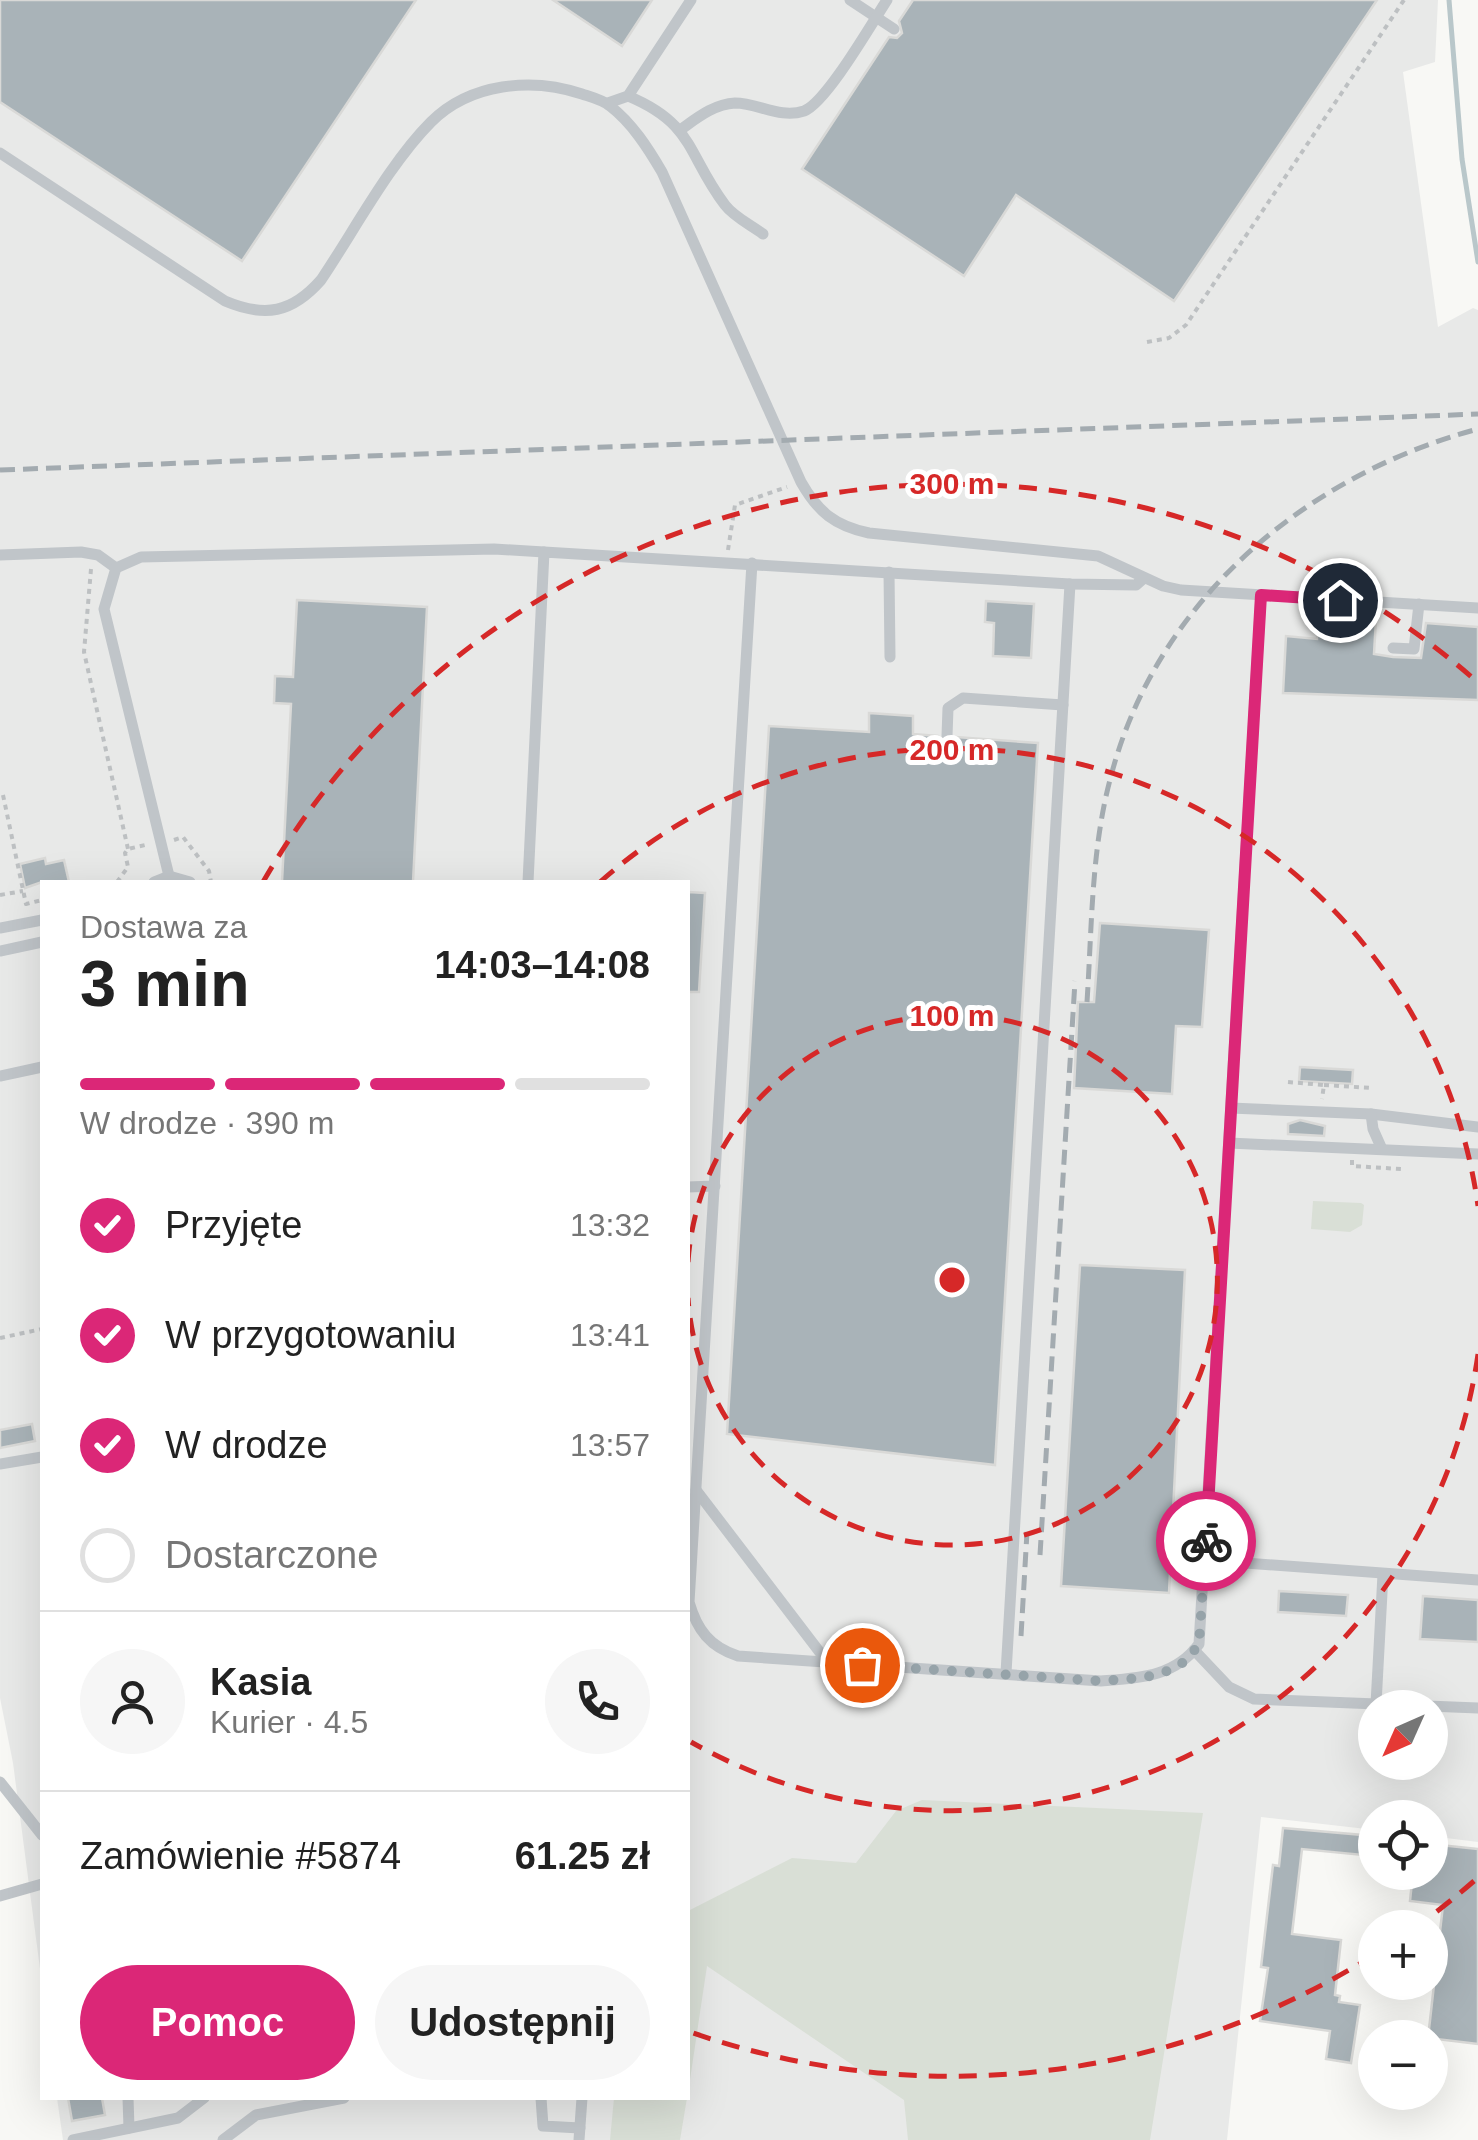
<!DOCTYPE html>
<html lang="pl">
<head>
<meta charset="utf-8">
<style>
  body { margin:0; font-family:Arial,sans-serif; background:#f6f6f6; color:#222; height:100vh; display:flex; flex-direction:column; font-size:38px; white-space:nowrap }
  * { box-sizing:border-box; margin:0 }
  p { font-size:32px; color:#767676 }
  .icon { flex:none; width:55px; height:55px; fill:none; stroke:currentColor; stroke-width:2; stroke-linecap:round; stroke-linejoin:round }
  .map { position:relative; flex:1; overflow:hidden }
  .details { position:absolute; left:40px; top:880px; width:650px; height:1220px; display:flex; flex-direction:column; background:#fff; border-radius:0px; box-shadow:0 10px 40px #0002 }
  .details>* { flex:none }
  .needle { width:65px; rotate:225deg }
  .fabs { position:absolute; left:1358px; top:1690px; display:grid; gap:20px }
  .fabs a { display:grid; place-items:center; width:90px; height:90px; border-radius:50%; background:#fff; box-shadow:0 10px 40px #0002; font-size:50px }
  .pin { position:absolute; display:grid; place-items:center; width:85px; height:85px; color:#fff; margin:-42px; border:5px solid #fff; border-radius:50%; box-shadow:0 2px 10px #0007 }
  .courier { position:absolute; display:grid; place-items:center; width:100px; height:100px; margin:-50px; border:8px solid #db2777; border-radius:50%; background:#fff; color:#222; box-shadow:0 2px 12px #0007 }
  .head em { font-style:normal; font-weight:700 }
  .head div { display:flex; flex-direction:column-reverse }
  .head { display:flex; align-items:center; justify-content:space-between; height:170px; padding:0 40px }
  h1 { font-size:65px; font-weight:700; line-height:75px }
  .bar { display:grid; grid-template-columns:repeat(4,1fr); gap:15px 10px; align-content:center; height:120px; padding:0 40px }
  .bar i { height:12px; border-radius:8px; background:#e0e0e0 }
  .bar .selected { background:#db2777 }
  .bar p { grid-column:span 4 }
  .line { display:flex; align-items:center; gap:25px; padding:0 40px; border-top:2px solid #e0e0e0 }
  .line div { flex:1 }
  .round { display:grid; place-items:center; flex:none; width:105px; height:105px; border-radius:52px; background:#f6f6f6 }
  ol { padding:0 40px; list-style:none }
  li { display:flex; align-items:center; gap:30px; height:110px }
  li p { margin-inline-start:auto }
  li .icon { padding:10px; border-radius:50%; background:#db2777; color:#fff; stroke-width:4 }
  li:last-child { color:#767676 }
  li i { width:55px; height:55px; border:5px solid #e0e0e0; border-radius:50% }
  .action { display:flex; gap:20px; margin-top:auto; padding:20px 40px }
  .action a { flex:1; height:115px; border-radius:60px; background:#db2777; color:#fff; font-size:40px; font-weight:700; line-height:115px; text-align:center }
  .action a+a { background:#f6f6f6; color:#222 }
  .map>svg:first-child { display:block }
</style>
</head>
<body>
<div class="map">
<svg width="1478" height="2140" viewBox="0 0 1478 2140">
  <rect width="100%" height="100%" fill="#f8f8f5"/>
  <path fill="#e8e9e8" fill-rule="evenodd" d="M 0,0 L 1438,0 L 1435,62 L 1403,72 L 1438,327 L 1473,308 L 1478,310 L 1478,1842 L 1430,1836 L 1430,1818 L 1375,1818 L 1375,1830 L 1261,1817 L 1227,2140 L 63,2140 L 57,2098 L 688,2098 L 688,882 L 42,882 L 42,1984 L 13,1763 L 0,1698 ZM 1375,1708 L 1430,1708 L 1430,1762 L 1375,1762 Z"/>
  <g fill="#d9dfd6">
    <path d="M 1313,1201 L 1361,1203 L 1364,1205 L 1362,1225 L 1350,1232 L 1311,1229 Z"/>
    <path d="M 922,1800 L 1203,1813 L 1150,2140 L 908,2140 L 904,2100 L 707,1966 L 688,2093 L 688,1911 L 792,1858 L 856,1863 L 896,1811 Z"/>
    <path d="M 614,2098 L 687,2098 L 680,2140 L 610,2140 Z"/>
  </g>
  <g fill="none" stroke-linecap="round" stroke-linejoin="round">
    <path stroke="#b9c7ca" stroke-width="5" d="M 1449,0 L 1462,159 L 1478,262"/>
  </g>
  <g fill="#a9b3b8" stroke="#d9d9d7" stroke-width="2.5">
    <path d="M 0,0 L 416,0 L 242,261 L 0,102 Z"/>
    <path d="M 553,0 L 652,0 L 622,46 Z"/>
    <path d="M 913,0 L 1377,0 L 1174,301 L 1016,195 L 964,276 L 802,169 L 889,37 L 897,38 L 902,33 L 899,21 Z"/>
    <path d="M 297,600 L 427,607 L 413,882 L 282,882 L 291,704 L 274,703 L 275,676 L 293,677 Z"/>
    <path d="M 986,601 L 1034,604 L 1031,658 L 993,656 L 994,623 L 985,622 Z"/>
    <path d="M 1318,615 L 1376,619 L 1374,654 L 1393,657 L 1421,658 L 1426,623 L 1478,627 L 1478,700 L 1283,693 L 1286,636 L 1317,639 Z"/>
    <path d="M 869,713 L 913,716 L 913,734 L 938,736 L 946,745 L 952,744 L 956,737 L 1038,743 L 995,1465 L 727,1434 L 769,726 L 869,732 Z"/>
    <path d="M 45,858 L 46,864 L 64,860 L 69,882 L 42,882 L 25,888 L 20,864 Z"/>
    <path d="M 688,892 L 705,893 L 699,992 L 688,992 Z"/>
    <path d="M 1100,923 L 1209,930 L 1202,1027 L 1176,1026 L 1172,1094 L 1074,1088 L 1078,1002 L 1094,1002 Z"/>
    <path d="M 1300,1067 L 1353,1070 L 1352,1084 L 1299,1081 Z"/>
    <path d="M 1300,1120 L 1325,1126 L 1324,1136 L 1288,1134 L 1288,1124 Z"/>
    <path d="M 1080,1265 L 1185,1270 L 1169,1593 L 1061,1586 Z"/>
    <path d="M 32,1424 L 35,1441 L 0,1448 L 0,1430 Z"/>
    <path d="M 1279,1591 L 1348,1595 L 1346,1616 L 1278,1612 Z"/>
    <path d="M 1423,1596 L 1478,1600 L 1478,1642 L 1420,1639 Z"/>
    <path d="M 1283,1828 L 1374,1836 L 1373,1856 L 1302,1849 L 1292,1934 L 1341,1940 L 1335,1995 L 1340,1996 L 1339,2002 L 1360,2005 L 1351,2063 L 1326,2059 L 1330,2031 L 1260,2021 L 1268,1968 L 1261,1967 L 1273,1865 L 1279,1866 Z"/>
    <path d="M 1430,1844 L 1478,1849 L 1478,2044 L 1428,2038 L 1443,1905 L 1410,1901 L 1413,1872 L 1430,1872 Z"/>
    <path d="M 68,2098 L 102,2098 L 105,2115 L 72,2121 Z"/>
  </g>
  <g fill="none" stroke-linecap="round" stroke-linejoin="round">
    <g stroke="#bdc0c2" stroke-width="4" stroke-dasharray="5 5" stroke-linecap="butt">
      <path d="M 1147,342 L 1169,338 L 1186,325 L 1404,0"/>
      <path d="M 728,550 L 735,505 L 787,487"/>
      <path d="M 91,569 L 84,652 L 128,849"/>
      <path d="M 3,795 L 26,904 L 42,900"/>
      <path d="M 174,840 L 183,837 L 209,871 L 211,882"/>
      <path d="M 117,882 L 128,867 L 125,853 L 128,849 L 145,845"/>
      <path d="M 0,895 L 23,891"/>
      <path d="M 1288,1082 L 1324,1085 L 1322,1099"/>
      <path d="M 1324,1085 L 1372,1088"/>
      <path d="M 1352,1160 L 1352,1166 L 1401,1169 L 1405,1167"/>
      <path d="M 0,1338 L 42,1329"/>
    </g>
    <g stroke="#c0c5c9" stroke-width="11">
      <path d="M 850,0 L 894,29"/>
      <path d="M 628,96 C 695,124 687,155 725,205 C 734,217 751,225 763,234"/>
      <path d="M 608,103 L 628,96 L 691,0"/>
      <path d="M 680,130 C 697,118 714,104 735,103 C 758,103 780,119 804,111 C 826,103 872,23 887,0"/>
      <path d="M 0,153 L 225,301 C 265,318 292,313 321,280 C 354,231 390,163 431,122 C 470,83 532,77 582,94 C 591,97 603,100 610,106 C 632,123 648,148 662,172 L 801,482 C 818,512 835,526 869,533 L 1098,556 L 1163,586 L 1181,590 L 1478,608"/>
      <path d="M 0,555 L 81,552 L 98,555 L 116,568"/>
      <path d="M 752,563 L 689,1602 C 697,1630 710,1647 738,1656 L 1101,1681 C 1139,1678 1175,1677 1199,1644 L 1261,595"/>
      <path d="M 889,572 L 890,657"/>
      <path d="M 1393,648 L 1414,649 L 1419,604"/>
      <path d="M 947,736 L 948,708 L 963,698 L 1063,705"/>
      <path d="M 169,876 L 104,609 L 116,568 L 141,557 L 494,549 L 544,552"/>
      <path d="M 154,882 L 169,876 L 190,882"/>
      <path d="M 528,882 L 544,552 L 1070,584 L 1136,585 L 1144,578"/>
      <path d="M 0,928 L 42,920"/>
      <path d="M 0,951 L 42,942"/>
      <path d="M 0,1076 L 42,1067"/>
      <path d="M 1231,1108 L 1371,1114 L 1478,1127"/>
      <path d="M 1371,1114 L 1373,1129 L 1381,1147"/>
      <path d="M 1229,1143 L 1478,1154"/>
      <path d="M 688,1187 L 715,1186"/>
      <path d="M 0,1464 L 42,1457"/>
      <path d="M 696,1490 L 828,1663"/>
      <path d="M 1205,1560 L 1478,1580"/>
      <path d="M 1194,1650 L 1229,1687 L 1254,1699 L 1478,1708"/>
      <path d="M 1006,1673 L 1070,584"/>
      <path d="M 1376,1704 L 1383,1574"/>
      <path d="M 0,1782 L 42,1835"/>
      <path d="M 0,1896 L 42,1884"/>
      <path d="M 128,2098 L 129,2128"/>
      <path d="M 541,2098 L 543,2126 L 580,2128"/>
      <path d="M 73,2140 L 178,2118 L 204,2098"/>
      <path d="M 223,2140 L 256,2115 L 344,2098"/>
      <path d="M 579,2140 L 582,2098"/>
    </g>
    <g stroke="#a3abb0" stroke-width="5" stroke-dasharray="15 8" stroke-linecap="butt">
      <path d="M 0,470 L 1478,414"/>
      <path d="M 1087,1002 C 1092,927 1091,849 1111,776 C 1157,600 1306,475 1478,429"/>
      <path d="M 1040,1555 L 1075,981"/>
      <path d="M 1021,1636 L 1027,1532"/>
    </g>
  </g>
  <g fill="none" stroke-linecap="round" stroke-linejoin="round">
    <path stroke="#96a3a9" stroke-width="10" stroke-dasharray="0 18" d="M 862,1665 L 1101,1681 L 1143,1678 L 1171,1670 L 1187,1660 L 1199,1644 L 1206,1541"/>
    <path stroke="#db2777" stroke-width="12" d="M 1206,1541 L 1261,595 L 1340,600"/>
  </g>
  <g fill="none" stroke="#d62828" stroke-width="5" stroke-dasharray="18 12">
    <path d="M688 1262A265 265 0 1 1 688 1298"/>
    <path d="M1478 1354A531 531 0 0 1 691 1742M600 882A531 531 0 0 1 1478 1206"/>
    <path d="M1474 1881A796 796 0 0 1 1420 1924M1374 1955A796 796 0 0 1 693 2033M263 882A796 796 0 0 1 1474 679"/>
  </g>
  <circle cx="952" cy="1280" r="15" fill="#d62828" stroke="#fff" stroke-width="5"/>
  <g font-size="30" text-anchor="middle" font-weight="bold" fill="#d62828" stroke="#fff" stroke-width="10" stroke-linejoin="round" paint-order="stroke">
    <text x="952" y="494">300 m</text>
    <text x="952" y="760">200 m</text>
    <text x="952" y="1026">100 m</text>
  </g>
</svg>
<div class="fabs">
<a><svg class="needle" viewBox="-14 -14 28 28"><path d="M0-13l5 13h-10z" fill="#e53935"/><path d="M0 13l5-13h-10z" fill="#767676"/></svg></a>
<a><svg class="icon" aria-label="locate" viewBox="0 0 24 24"><circle cx="12" cy="12" r="6"/><path d="M12 2v4M12 18v4M2 12h4M18 12h4"/></svg></a>
<a>+</a>
<a>−</a>
</div>
<div class="pin" style="left:862px;top:1665px;background:#ea580c"><svg class="icon" aria-label="bag" viewBox="0 0 24 24"><path d="M5 8h14l-1 12H6zM9 8a3 3 0 0 1 6 0"/></svg></div>
<div class="pin" style="left:1340px;top:600px;background:#1f2937"><svg class="icon" aria-label="home" viewBox="0 0 24 24"><path d="M3 11l9-7 9 7M6 9v11h12V9"/></svg></div>
<div class="courier" style="left:1206px;top:1541px"><svg class="icon" aria-label="bike" viewBox="0 0 24 24"><circle cx="6" cy="16" r="4"/><circle cx="18" cy="16" r="4"/><path d="M6 16l4-8h5l3 8M10 8l3 8H6M13 5h3"/></svg></div>
<section class="details">
<div class="head"><div><h1>3 min</h1><p>Dostawa za</p></div><em>14:03–14:08</em></div>
<div class="bar"><i class="selected"></i><i class="selected"></i><i class="selected"></i><i></i><p>W drodze · 390 m</p></div>
<ol>
<li><svg class="icon" aria-label="check" viewBox="0 0 24 24"><path d="M5 12l5 5 9-10"/></svg>Przyjęte<p>13:32</p></li>
<li><svg class="icon" aria-label="check" viewBox="0 0 24 24"><path d="M5 12l5 5 9-10"/></svg>W przygotowaniu<p>13:41</p></li>
<li><svg class="icon" aria-label="check" viewBox="0 0 24 24"><path d="M5 12l5 5 9-10"/></svg>W drodze<p>13:57</p></li>
<li><i></i>Dostarczone</li>
</ol>
<div class="line" style="height:180px"><a class="round"><svg class="icon" aria-label="person" viewBox="0 0 24 24"><circle cx="12" cy="8" r="4"/><path d="M4 21q1-7 8-7t8 7"/></svg></a><div><b>Kasia</b><p>Kurier · 4.5</p></div><a class="round"><svg class="icon" aria-label="phone" viewBox="0 0 24 24"><path d="M5 4h4l2 5-3 2q2 4 5 5l2-3 5 2v4C11 20 4 13 5 4z"/></svg></a></div>
<div class="line" style="height:130px"><div>Zamówienie #5874</div><b>61.25 zł</b></div>
<div class="action"><a>Pomoc</a><a>Udostępnij</a></div>
</section>
</div>
</body>
</html>
